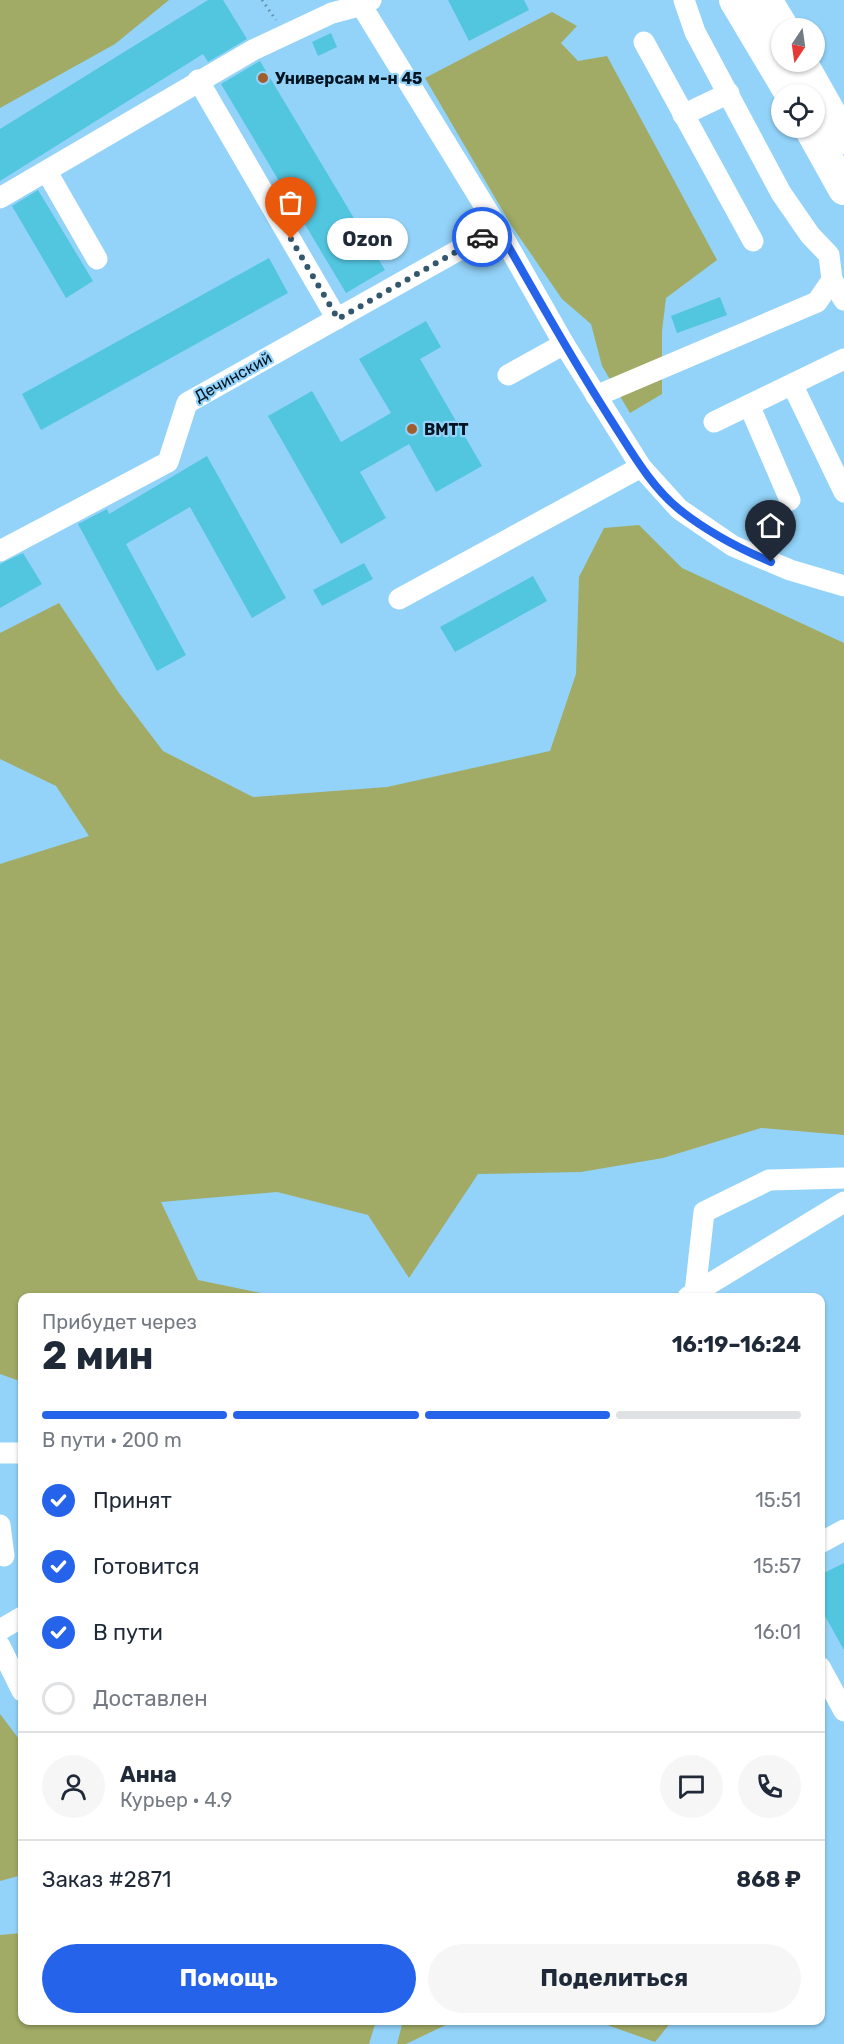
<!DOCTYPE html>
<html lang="ru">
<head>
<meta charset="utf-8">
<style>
  body { margin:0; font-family:Rubik,sans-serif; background:#f6f6f7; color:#1f2937; height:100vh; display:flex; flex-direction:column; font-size:22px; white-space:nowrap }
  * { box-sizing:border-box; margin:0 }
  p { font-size:20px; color:#747a83 }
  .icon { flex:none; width:33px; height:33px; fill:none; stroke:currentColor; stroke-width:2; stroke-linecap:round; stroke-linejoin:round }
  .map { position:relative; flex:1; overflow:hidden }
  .drawer { position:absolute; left:18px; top:1293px; width:807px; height:732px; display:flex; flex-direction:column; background:#fff; border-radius:12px; box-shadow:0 2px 4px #0004 }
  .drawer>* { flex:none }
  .needle { width:39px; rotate:193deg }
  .controls { position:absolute; left:771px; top:18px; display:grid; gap:12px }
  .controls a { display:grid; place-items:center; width:54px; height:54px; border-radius:50%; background:#fff; box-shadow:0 2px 4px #0004; font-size:30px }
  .pin { position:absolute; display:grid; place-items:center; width:51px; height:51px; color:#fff; margin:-62px -26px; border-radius:50% 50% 50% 0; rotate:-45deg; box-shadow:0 0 6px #0007 }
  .pin .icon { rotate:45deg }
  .courier { position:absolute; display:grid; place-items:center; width:60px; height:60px; margin:-30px; border:4px solid #2563eb; border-radius:50%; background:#fff; color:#222; box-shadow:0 2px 8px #0007 }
  .bubble { position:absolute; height:42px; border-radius:21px; background:#fff; box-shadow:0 2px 4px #0004; font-size:20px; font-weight:700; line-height:42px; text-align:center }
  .overview em { font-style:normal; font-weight:700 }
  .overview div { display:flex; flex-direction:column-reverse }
  .overview { display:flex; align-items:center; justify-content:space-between; height:102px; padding:0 24px }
  h1 { font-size:39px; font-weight:700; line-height:45px }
  .bar { display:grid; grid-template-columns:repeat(4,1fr); gap:9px 6px; align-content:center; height:72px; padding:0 24px }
  .bar i { height:8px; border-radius:4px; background:#e0e1e3 }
  .bar .on { background:#2563eb }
  .bar p { grid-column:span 4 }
  .line { display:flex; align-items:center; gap:15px; padding:0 24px; border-top:2px solid #e0e1e3 }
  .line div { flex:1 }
  .round { display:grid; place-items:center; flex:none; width:63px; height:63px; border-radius:32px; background:#f6f6f7 }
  ol { padding:0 24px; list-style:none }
  li { display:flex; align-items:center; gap:18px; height:66px }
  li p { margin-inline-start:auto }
  li .icon { padding:6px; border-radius:50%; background:#2563eb; color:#fff; stroke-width:4 }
  li:last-child { color:#747a83 }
  li i { width:33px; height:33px; border:3px solid #e0e1e3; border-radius:50% }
  .button { display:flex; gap:12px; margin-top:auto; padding:12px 24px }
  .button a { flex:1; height:69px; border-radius:36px; background:#2563eb; color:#fff; font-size:24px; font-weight:700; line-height:69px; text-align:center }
  .button a+a { background:#f6f6f7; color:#1f2937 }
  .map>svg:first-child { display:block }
</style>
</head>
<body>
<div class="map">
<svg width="844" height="2044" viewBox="0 0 844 2044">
  <rect width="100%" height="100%" fill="#93d3f9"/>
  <g fill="#a1ab66">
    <path d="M 0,0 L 169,0 L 115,44 L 0,108 Z"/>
    <path d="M 552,12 L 577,26 L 561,43 L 578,61 L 607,56 L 717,260 L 666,298 L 662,331 L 662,394 L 630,413 L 602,366 L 591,324 L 562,299 L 511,225 L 425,78 Z"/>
    <path d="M 639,525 L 682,568 L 844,643 L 844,1135 L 761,1128 L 663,1158 L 581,1172 L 478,1174 L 409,1278 L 368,1215 L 277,1192 L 161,1202 L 198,1280 L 281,1297 L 22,1298 L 22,1382 L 0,1374 L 0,864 L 89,836 L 56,786 L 0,759 L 0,633 L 59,603 L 119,693 L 163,751 L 253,797 L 387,787 L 550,751 L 576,674 L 579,577 L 604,528 Z"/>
    <path d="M 0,1714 L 22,1743 L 22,1875 L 0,1881 Z"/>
    <path d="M 22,1933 L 22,2020 L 376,2021 L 369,2044 L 0,2044 L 0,1935 Z"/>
    <path d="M 403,2021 L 403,2020 L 454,2021 L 406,2044 L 397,2044 Z"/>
    <path d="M 596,2021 L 672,2020 L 672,2021 L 655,2042 Z"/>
  </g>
  <g fill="#52c5df">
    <path d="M 208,0 L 223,0 L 247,39 L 208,62 L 203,54 L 0,181 L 0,129 Z"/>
    <path d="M 448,0 L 524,0 L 529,10 L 469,41 Z"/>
    <path d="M 331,33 L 337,47 L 318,56 L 312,42 Z"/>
    <path d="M 260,61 L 385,270 L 346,293 L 221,84 Z"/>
    <path d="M 38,190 L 93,281 L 66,298 L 12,206 Z"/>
    <path d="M 269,258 L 288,293 L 41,430 L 22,394 Z"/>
    <path d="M 720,297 L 727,315 L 677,333 L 671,316 Z"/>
    <path d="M 426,321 L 441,347 L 420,359 L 482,466 L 436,492 L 409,444 L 360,472 L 386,518 L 341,544 L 268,416 L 312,391 L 341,442 L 391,413 L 359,359 Z"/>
    <path d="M 207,456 L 286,598 L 252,618 L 190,507 L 126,544 L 186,655 L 157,671 L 78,524 L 107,509 L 109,514 Z"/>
    <path d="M 23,553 L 42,584 L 0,608 L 0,564 Z"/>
    <path d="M 364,563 L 373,579 L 322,606 L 313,590 Z"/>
    <path d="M 533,576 L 547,601 L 455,652 L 440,627 Z"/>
    <path d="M 844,1563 L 844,1650 L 820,1607 L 820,1575 Z"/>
  </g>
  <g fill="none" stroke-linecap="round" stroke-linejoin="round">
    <path stroke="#5d8daa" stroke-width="3" stroke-dasharray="1.5 4.5" stroke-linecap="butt" d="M 262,0 L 276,20"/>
    <g stroke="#fff" stroke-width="21">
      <path d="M 358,0 L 498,228 L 564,344 L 641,467 L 679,509 L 733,546 L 790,570 L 844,586"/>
      <path d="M 644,42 L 753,241"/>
      <path d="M 198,80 L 337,319"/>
      <path d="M 683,115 L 729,93"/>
      <path d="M 47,172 L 97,259"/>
      <path d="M 0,198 L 253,50 L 332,13 L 362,5 L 371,0"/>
      <path d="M 832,280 L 844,300"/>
      <path d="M 508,375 L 564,344"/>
      <path d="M 793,386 L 844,492"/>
      <path d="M 596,396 L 817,302 L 832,280 L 829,255 L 810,235 L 781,193 L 695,32 L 684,0"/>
      <path d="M 749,405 L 790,500"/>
      <path d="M 714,422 L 844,359"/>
      <path d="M 0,551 L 168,462 L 187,403 L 498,228"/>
      <path d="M 399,599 L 641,467"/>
      <path d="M 695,1293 L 704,1212 L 769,1180 L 844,1178"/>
      <path d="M 688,1297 L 844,1202"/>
      <path d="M 0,1453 L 22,1453"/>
      <path d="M 0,1525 L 4,1556"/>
      <path d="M 820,1543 L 844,1530"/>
      <path d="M 0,1630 L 22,1617"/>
      <path d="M 0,1646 L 22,1691"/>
      <path d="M 820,1667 L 844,1711"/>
    </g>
    <g stroke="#fff" stroke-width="32">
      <path d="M 735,0 L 791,94"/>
      <path d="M 766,0 L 783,28"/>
      <path d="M 801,62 L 844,138"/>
      <path d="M 810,128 L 844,189"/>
    </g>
  </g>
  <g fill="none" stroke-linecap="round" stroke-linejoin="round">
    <path stroke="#33576d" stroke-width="6" stroke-dasharray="0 10.8" d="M 291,239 L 338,319 L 482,237"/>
    <path stroke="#2563eb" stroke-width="8" d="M 482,237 L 498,228 C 535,293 571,358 611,420 C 631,451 651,487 680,510 C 708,532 738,548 771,562"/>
  </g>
  <g fill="#a15e2c" stroke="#93d3f9" stroke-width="2">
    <circle cx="263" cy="78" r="6"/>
    <circle cx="412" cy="429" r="6"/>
  </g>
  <g text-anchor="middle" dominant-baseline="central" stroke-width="4.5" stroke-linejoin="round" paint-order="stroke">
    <g font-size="16" font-weight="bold" fill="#001422" stroke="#93d3f9" text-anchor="start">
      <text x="275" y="78">Универсам м-н 45</text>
      <text x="424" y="429">ВМТТ</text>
    </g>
    <g font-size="16" fill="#001422" stroke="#93d3f9">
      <text transform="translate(233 377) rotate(-29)">Дечинский</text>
    </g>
  </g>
</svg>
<div class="controls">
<a><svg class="needle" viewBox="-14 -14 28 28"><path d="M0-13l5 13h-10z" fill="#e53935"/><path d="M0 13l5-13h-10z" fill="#747a83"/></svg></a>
<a><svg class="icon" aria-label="locate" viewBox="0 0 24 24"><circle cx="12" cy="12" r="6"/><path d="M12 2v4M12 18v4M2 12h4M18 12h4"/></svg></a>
</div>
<div class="pin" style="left:291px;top:239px;background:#ea580c"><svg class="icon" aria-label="bag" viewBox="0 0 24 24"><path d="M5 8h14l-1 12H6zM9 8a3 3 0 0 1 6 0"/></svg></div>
<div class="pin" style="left:771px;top:562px;background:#1f2937"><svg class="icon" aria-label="home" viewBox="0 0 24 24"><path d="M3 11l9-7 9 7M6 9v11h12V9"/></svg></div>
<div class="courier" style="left:482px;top:237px"><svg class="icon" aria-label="car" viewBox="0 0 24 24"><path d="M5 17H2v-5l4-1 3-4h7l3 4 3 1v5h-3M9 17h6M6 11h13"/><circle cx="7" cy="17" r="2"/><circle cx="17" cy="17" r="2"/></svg></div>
<div class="bubble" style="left:327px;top:218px;width:81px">Ozon</div>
<section class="drawer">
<div class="overview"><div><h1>2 мин</h1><p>Прибудет через</p></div><em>16:19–16:24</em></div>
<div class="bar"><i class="on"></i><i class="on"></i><i class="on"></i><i></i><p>В пути · 200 m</p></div>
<ol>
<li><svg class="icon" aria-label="check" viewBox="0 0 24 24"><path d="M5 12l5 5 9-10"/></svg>Принят<p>15:51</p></li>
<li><svg class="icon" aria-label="check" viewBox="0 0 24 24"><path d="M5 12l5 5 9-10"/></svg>Готовится<p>15:57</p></li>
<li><svg class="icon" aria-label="check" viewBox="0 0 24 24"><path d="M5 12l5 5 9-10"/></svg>В пути<p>16:01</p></li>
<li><i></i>Доставлен</li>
</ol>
<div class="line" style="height:108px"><a class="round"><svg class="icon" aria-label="person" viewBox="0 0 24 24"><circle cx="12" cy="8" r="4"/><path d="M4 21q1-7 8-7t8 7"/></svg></a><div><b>Анна</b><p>Курьер · 4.9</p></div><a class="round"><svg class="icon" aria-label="chat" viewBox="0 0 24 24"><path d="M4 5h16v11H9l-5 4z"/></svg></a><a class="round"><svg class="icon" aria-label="phone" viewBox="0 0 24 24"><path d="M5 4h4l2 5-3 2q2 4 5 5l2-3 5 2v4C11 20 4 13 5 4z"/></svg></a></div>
<div class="line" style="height:78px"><div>Заказ #2871</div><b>868 ₽</b></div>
<div class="button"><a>Помощь</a><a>Поделиться</a></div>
</section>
</div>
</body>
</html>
